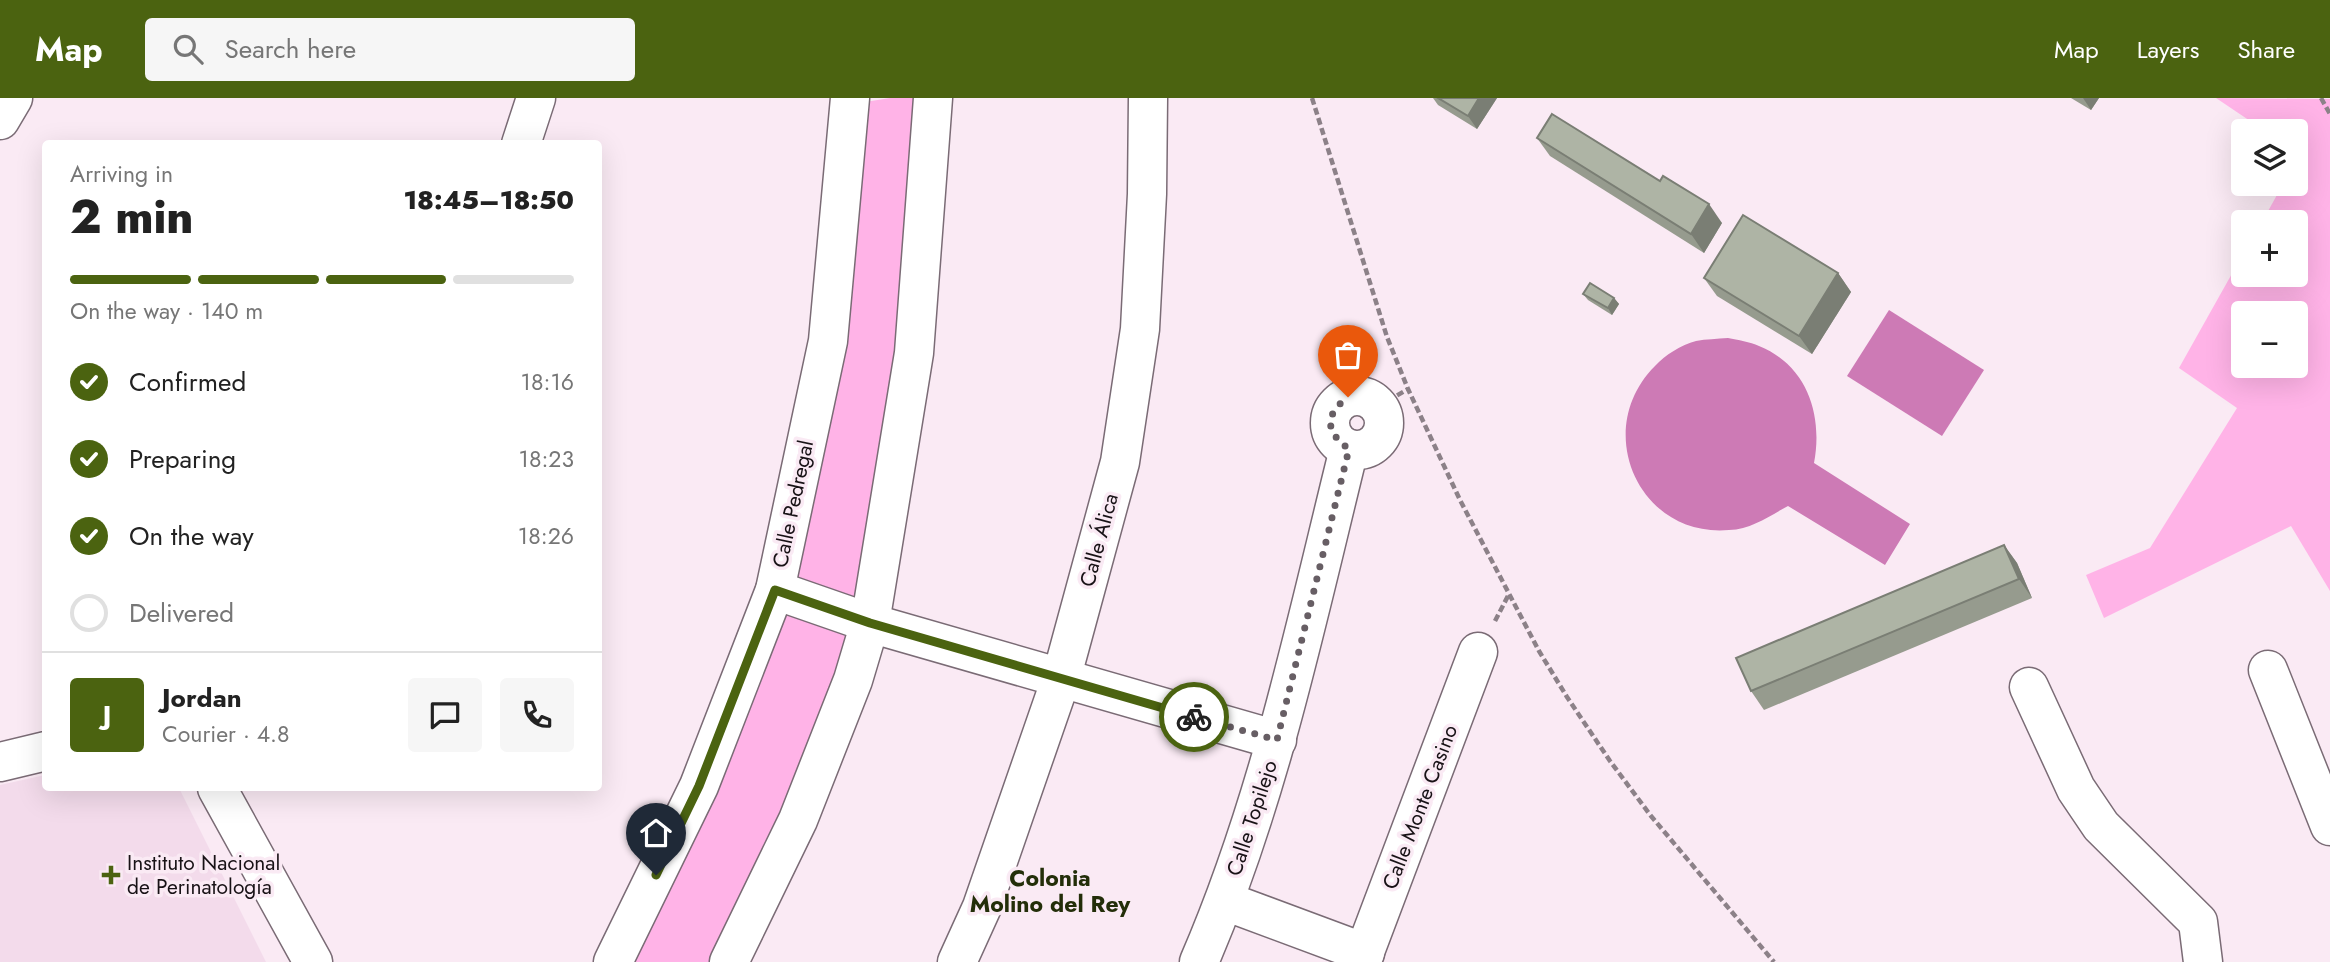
<!DOCTYPE html>
<html lang="en">
<head>
<meta charset="utf-8">
<style>
  body { margin:0; font-family:Jost,sans-serif; background:#f6f6f6; color:#222; height:100vh; display:flex; flex-direction:column; font-size:26px; white-space:nowrap }
  * { box-sizing:border-box; margin:0 }
  p { font-size:23px; color:#767676 }
  .icon { flex:none; width:38px; height:38px; fill:none; stroke:currentColor; stroke-width:2; stroke-linecap:round; stroke-linejoin:round }
  .map { position:relative; flex:1; overflow:hidden }
  .side { position:absolute; left:42px; top:42px; width:560px; height:651px; display:flex; flex-direction:column; background:#fff; border-radius:7px; box-shadow:0 7px 28px #0002 }
  .side>* { flex:none }
  .tools { position:absolute; left:2231px; top:21px; display:grid; gap:14px }
  .tools a { display:grid; place-items:center; width:77px; height:77px; border-radius:7px; background:#fff; box-shadow:0 7px 28px #0002; font-size:35px }
  .pin { position:absolute; display:grid; place-items:center; width:60px; height:60px; color:#fff; margin:-72px -30px; border-radius:50% 50% 50% 0; rotate:-45deg; box-shadow:0 0 7px #0007 }
  .pin .icon { rotate:45deg }
  .courier { position:absolute; display:grid; place-items:center; width:70px; height:70px; margin:-35px; border:5px solid #4b6310; border-radius:50%; background:#fff; color:#222; box-shadow:0 2px 9px #0007 }
  .head em { font-style:normal; font-weight:800 }
  .head div { display:flex; flex-direction:column-reverse }
  .head { display:flex; align-items:center; justify-content:space-between; height:119px; padding:0 28px }
  h1 { font-size:46px; font-weight:800; line-height:52px }
  .bar { display:grid; grid-template-columns:repeat(4,1fr); gap:10px 7px; align-content:center; height:84px; padding:0 28px }
  .bar i { height:9px; border-radius:5px; background:#e0e0e0 }
  .bar .active { background:#4b6310 }
  .bar p { grid-column:span 4 }
  .line { display:flex; align-items:center; gap:18px; padding:0 28px; border-top:2px solid #e0e0e0 }
  .line div { flex:1 }
  .round { display:grid; place-items:center; flex:none; width:74px; height:74px; border-radius:7px; background:#f6f6f6 }
  ol { padding:0 28px; list-style:none }
  li { display:flex; align-items:center; gap:21px; height:77px }
  li p { margin-inline-start:auto }
  li .icon { padding:7px; border-radius:50%; background:#4b6310; color:#fff; stroke-width:4 }
  li:last-child { color:#767676 }
  li i { width:38px; height:38px; border:4px solid #e0e0e0; border-radius:50% }
  header { display:flex; align-items:center; gap:42px; box-sizing:border-box; height:98px; padding:0 35px; background:#4b6310; color:#fff }
  header strong { font-size:33px }
  nav { display:flex; gap:38px; margin-inline-start:auto; font-size:24px }
  .search { width:490px; height:63px; background:#f6f6f6; display:flex; align-items:center; gap:18px; box-sizing:border-box; padding:0 24px; border-radius:7px; color:#767676; font-size:26px }
  .map>svg:first-child { display:block }
</style>
</head>
<body>
<header>
<strong>Map</strong>
<div class="search"><svg class="icon" aria-label="search" viewBox="0 0 24 24"><circle cx="10" cy="10" r="6"/><path d="M15 15l6 6"/></svg>Search here</div>
<nav><a>Map</a><a>Layers</a><a>Share</a></nav>
</header>
<div class="map">
<svg width="2330" height="864" viewBox="0 0 2330 864">
  <rect width="100%" height="100%" fill="#faeaf4"/>
  <path fill="#f3dbeb" d="M 45,677 L 46,690 L 179,690 L 266,864 L 0,864 L 0,687 Z"/>
  <g fill="#ffb3e7" fill-rule="evenodd">
    <path d="M 890,0 L 929,0 L 868,490 L 724,864 L 616,864 L 786,467 L 853,6 Z"/>
    <path d="M 2216,0 L 2330,1 L 2330,493 L 2291,428 L 2104,520 L 2086,477 L 2150,450 L 2237,310 L 2179,270 L 2243,156 L 2244,177 L 2296,177 L 2296,124 L 2262,124 L 2283,86 L 2296,86 L 2296,63 L 2300,57 L 2296,54 L 2296,33 L 2265,33 ZM 2244,215 L 2296,215 L 2296,268 L 2244,268 Z"/>
  </g>
  <g fill="#cd7ab5">
    <path d="M 1889,212 L 1984,272 L 1942,338 L 1847,278 Z"/>
    <path d="M 1728,240 C 1738,242 1750,244 1759,248 C 1808,268 1823,318 1814,365 L 1910,426 L 1885,467 L 1788,408 C 1769,418 1752,431 1729,432 C 1639,440 1591,332 1655,268 C 1665,257 1681,247 1696,243 C 1706,241 1717,241 1728,240 Z"/>
  </g>
  <g fill="none" stroke-linecap="round" stroke-linejoin="round">
    <defs>
      <g id="minor">
        <path d="M 0,22 L 13,0"/>
        <path d="M 521,46 L 536,0"/>
        <circle cx="1357" cy="325" r="27"/>
        <path d="M 775,492 L 870,525 L 1277,642"/>
        <path d="M 2268,572 L 2330,728"/>
        <path d="M 2029,589 L 2076,691 L 2101,728 L 2198,824 L 2203,864"/>
        <path d="M 0,664 L 46,653"/>
        <path d="M 217,690 L 313,864"/>
        <path d="M 1225,803 L 1365,855"/>
        <path d="M 613,864 L 699,688 L 775,492 L 828,243 L 850,0"/>
        <path d="M 729,864 L 798,722 L 853,582 L 870,525 L 914,255 L 933,0"/>
        <path d="M 957,864 L 982,809 L 1061,581 L 1120,364 L 1140,231 L 1147,96 L 1148,0"/>
        <path d="M 1199,864 C 1270,700 1306,524 1349,351"/>
        <path d="M 1361,864 L 1478,554"/>
      </g>
    </defs>
    <use href="#minor" stroke="#7a6b75" stroke-width="41"/>
    <g stroke="#8c8188" stroke-width="4.5" stroke-dasharray="7 3.5" stroke-linecap="butt">
      <path d="M 1312,0 L 1387,239 L 1408,291 L 1460,402 L 1539,553 L 1567,599 L 1610,663 L 1651,718 L 1774,864"/>
      <path d="M 2321,0 L 2330,16"/>
      <path d="M 1379,308 L 1408,291"/>
      <path d="M 1495,523 L 1509,496"/>
    </g>
    <use href="#minor" stroke="#fff" stroke-width="38"/>
  </g>
  <g fill="#969b8e">
    <path d="M 1433,0 L 1497,0 L 1477,31 L 1438,7 Z"/>
    <path d="M 2071,0 L 2099,0 L 2091,12 Z"/>
    <path d="M 1537,40 L 1722,125 L 1704,155 L 1550,58 Z"/>
    <path d="M 1838,175 L 1851,194 L 1812,256 L 1717,198 L 1704,180 Z"/>
    <path d="M 1583,196 L 1614,200 L 1619,206 L 1612,217 L 1588,202 Z"/>
    <path d="M 2004,447 L 2017,465 L 2032,500 L 1764,612 L 1751,593 Z"/>
  </g>
  <g fill="#7a7e74">
    <path d="M 1479,0 L 1497,0 L 1477,31 L 1468,18 Z"/>
    <path d="M 2083,0 L 2099,0 L 2091,12 Z"/>
    <path d="M 1709,106 L 1722,125 L 1704,155 L 1691,136 Z"/>
    <path d="M 1838,175 L 1851,194 L 1812,256 L 1799,238 Z"/>
    <path d="M 1614,200 L 1619,206 L 1612,217 L 1608,210 Z"/>
    <path d="M 2004,447 L 2017,465 L 2032,500 L 2019,481 Z"/>
  </g>
  <g fill="#aeb4a5" stroke="#7a7e74" stroke-width="2">
    <path d="M 1438,0 L 1479,0 L 1468,18 Z"/>
    <path d="M 1552,16 L 1660,83 L 1663,78 L 1709,106 L 1691,136 L 1537,40 Z"/>
    <path d="M 1743,117 L 1838,175 L 1799,238 L 1704,180 Z"/>
    <path d="M 1590,185 L 1614,200 L 1608,210 L 1583,196 Z"/>
    <path d="M 2004,447 L 2019,481 L 1751,593 L 1736,560 Z"/>
  </g>
  <g fill="none" stroke-linecap="round" stroke-linejoin="round">
    <path stroke="#675e64" stroke-width="7" stroke-dasharray="0 12.6" d="M 1194,619 L 1277,642 L 1349,351 C 1325,334 1324,317 1348,299"/>
    <path stroke="#4b6310" stroke-width="9" d="M 656,777 L 699,688 L 775,492 L 870,525 L 1194,619"/>
  </g>
  <path fill="#4b6310" stroke="#faeaf4" stroke-width="2.5" d="M107.5 766.5h7v7h7v7h-7v7h-7v-7h-7v-7h7z"/>
  <g text-anchor="middle" dominant-baseline="central" stroke-width="7" stroke-linejoin="round" paint-order="stroke">
    <g font-size="21" fill="#181216" stroke="#faeaf4">
      <text transform="translate(793 406) rotate(-78)">Calle Pedregal</text>
      <text transform="translate(1099 442) rotate(-75)">Calle Álica</text>
      <text transform="translate(1420 709) rotate(-69)">Calle Monte Casino</text>
      <text transform="translate(1252 720) rotate(-72)">Calle Topilejo</text>
    </g>
    <g font-size="21" fill="#181216" stroke="#faeaf4" text-anchor="start">
      <text x="127" y="765">Instituto Nacional<tspan x="127" dy="24">de Perinatología</tspan></text>
    </g>
    <g font-size="23" font-weight="bold" fill="#232e09" stroke="#faeaf4">
      <text x="1050" y="780">Colonia<tspan x="1050" dy="26">Molino del Rey</tspan></text>
    </g>
  </g>
</svg>
<div class="tools">
<a><svg class="icon" aria-label="layers" viewBox="0 0 24 24"><path d="M12 4l9 5-9 5-9-5zM3 14l9 5 9-5"/></svg></a>
<a>+</a>
<a>−</a>
</div>
<div class="pin" style="left:1348px;top:299px;background:#ea580c"><svg class="icon" aria-label="bag" viewBox="0 0 24 24"><path d="M5 8h14l-1 12H6zM9 8a3 3 0 0 1 6 0"/></svg></div>
<div class="pin" style="left:656px;top:777px;background:#1f2937"><svg class="icon" aria-label="home" viewBox="0 0 24 24"><path d="M3 11l9-7 9 7M6 9v11h12V9"/></svg></div>
<div class="courier" style="left:1194px;top:619px"><svg class="icon" aria-label="bike" viewBox="0 0 24 24"><circle cx="6" cy="16" r="4"/><circle cx="18" cy="16" r="4"/><path d="M6 16l4-8h5l3 8M10 8l3 8H6M13 5h3"/></svg></div>
<section class="side">
<div class="head"><div><h1>2 min</h1><p>Arriving in</p></div><em>18:45–18:50</em></div>
<div class="bar"><i class="active"></i><i class="active"></i><i class="active"></i><i></i><p>On the way · 140 m</p></div>
<ol>
<li><svg class="icon" aria-label="check" viewBox="0 0 24 24"><path d="M5 12l5 5 9-10"/></svg>Confirmed<p>18:16</p></li>
<li><svg class="icon" aria-label="check" viewBox="0 0 24 24"><path d="M5 12l5 5 9-10"/></svg>Preparing<p>18:23</p></li>
<li><svg class="icon" aria-label="check" viewBox="0 0 24 24"><path d="M5 12l5 5 9-10"/></svg>On the way<p>18:26</p></li>
<li><i></i>Delivered</li>
</ol>
<div class="line" style="height:126px"><b class="round" style="background:#4b6310;color:#fff">J</b><div><b>Jordan</b><p>Courier · 4.8</p></div><a class="round"><svg class="icon" aria-label="chat" viewBox="0 0 24 24"><path d="M4 5h16v11H9l-5 4z"/></svg></a><a class="round"><svg class="icon" aria-label="phone" viewBox="0 0 24 24"><path d="M5 4h4l2 5-3 2q2 4 5 5l2-3 5 2v4C11 20 4 13 5 4z"/></svg></a></div>
</section>
</div>
</body>
</html>
